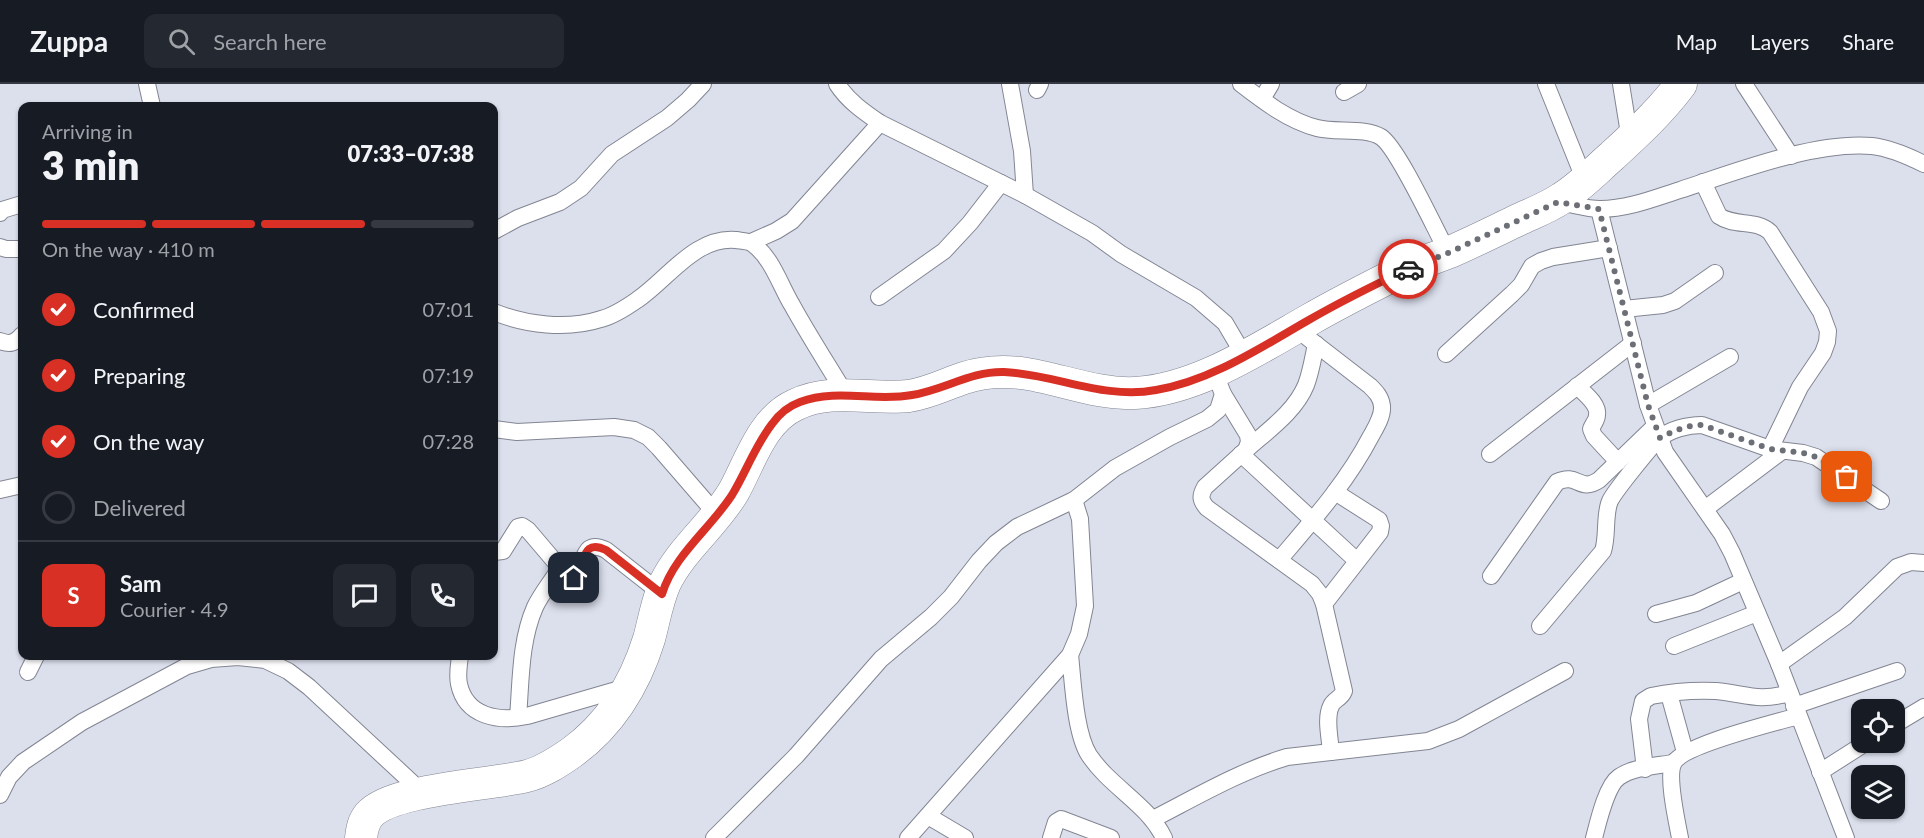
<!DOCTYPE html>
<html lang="en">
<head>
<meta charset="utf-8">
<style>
  body { margin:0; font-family:Lato,sans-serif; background:#242831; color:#f1f3f6; height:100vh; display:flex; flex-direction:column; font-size:22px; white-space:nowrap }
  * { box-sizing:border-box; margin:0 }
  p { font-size:20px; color:#9ea1a6 }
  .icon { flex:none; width:33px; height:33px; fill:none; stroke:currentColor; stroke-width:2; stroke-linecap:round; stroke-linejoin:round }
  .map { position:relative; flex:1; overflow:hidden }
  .sheet { position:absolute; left:18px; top:18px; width:480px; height:558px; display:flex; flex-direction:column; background:#171b24; border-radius:12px; box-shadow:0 2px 4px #0004 }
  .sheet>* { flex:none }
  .controls { position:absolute; left:1851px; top:615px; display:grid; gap:12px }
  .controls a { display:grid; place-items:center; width:54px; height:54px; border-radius:12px; background:#171b24; box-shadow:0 2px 4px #0004; font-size:30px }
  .pin { position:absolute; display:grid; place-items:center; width:51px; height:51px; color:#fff; margin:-26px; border-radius:12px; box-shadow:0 3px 9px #0006 }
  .courier { position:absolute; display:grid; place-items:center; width:60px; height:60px; margin:-30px; border:4px solid #d93025; border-radius:50%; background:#fff; color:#222; box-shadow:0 2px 8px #0007 }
  .headline em { font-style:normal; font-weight:800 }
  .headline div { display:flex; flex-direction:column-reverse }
  .headline { display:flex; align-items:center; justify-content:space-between; height:102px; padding:0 24px }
  h1 { font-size:39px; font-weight:800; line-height:45px }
  .bar { display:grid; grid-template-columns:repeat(4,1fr); gap:9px 6px; align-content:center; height:72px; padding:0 24px }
  .bar i { height:8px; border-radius:4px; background:#363941 }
  .bar .on { background:#d93025 }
  .bar p { grid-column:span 4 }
  .line { display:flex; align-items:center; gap:15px; padding:0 24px; border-top:2px solid #363941 }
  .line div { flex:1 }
  .round { display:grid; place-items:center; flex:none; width:63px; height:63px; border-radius:12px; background:#242831 }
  ol { padding:0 24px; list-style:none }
  li { display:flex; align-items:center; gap:18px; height:66px }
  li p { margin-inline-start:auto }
  li .icon { padding:6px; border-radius:50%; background:#d93025; color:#fff; stroke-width:4 }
  li:last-child { color:#9ea1a6 }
  li i { width:33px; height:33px; border:3px solid #363941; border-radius:50% }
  header { display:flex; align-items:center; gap:36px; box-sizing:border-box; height:84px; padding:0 30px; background:#171b24; border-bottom:2px solid #363941 }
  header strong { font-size:28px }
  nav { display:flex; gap:33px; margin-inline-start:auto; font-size:21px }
  .search { width:420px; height:54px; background:#242831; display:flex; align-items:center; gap:15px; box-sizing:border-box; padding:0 21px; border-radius:12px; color:#9ea1a6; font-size:22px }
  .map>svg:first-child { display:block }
</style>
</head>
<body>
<header>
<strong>Zuppa</strong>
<div class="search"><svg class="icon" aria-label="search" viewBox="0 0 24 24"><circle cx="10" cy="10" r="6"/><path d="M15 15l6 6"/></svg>Search here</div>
<nav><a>Map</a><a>Layers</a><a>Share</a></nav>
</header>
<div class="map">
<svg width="1924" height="754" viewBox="0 0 1924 754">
  <rect width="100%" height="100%" fill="#dce0ed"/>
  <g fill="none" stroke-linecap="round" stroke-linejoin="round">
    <defs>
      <g id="street">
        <path d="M 147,0 L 152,22"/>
        <path d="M 837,0 C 848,17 864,28 880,39 L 1025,111 L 1092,149 L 1121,170 L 1196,214 L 1225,239 L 1245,273"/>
        <path d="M 1010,0 L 1022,67 L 1025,111"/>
        <path d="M 1241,0 C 1263,17 1289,37 1317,44 C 1335,49 1365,43 1381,53 C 1398,64 1436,147 1448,169"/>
        <path d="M 1546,0 L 1585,97"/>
        <path d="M 1621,0 L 1630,56"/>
        <path d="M 1744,0 L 1791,72"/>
        <path d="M 1037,6 L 1040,0"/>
        <path d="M 1344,8 L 1358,0"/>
        <path d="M 1262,15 L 1271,0"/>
        <path d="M 1703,98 L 1719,132 C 1735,143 1756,135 1770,148 L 1821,228 L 1828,247 L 1827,258 L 1823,269 L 1800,303 L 1770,365"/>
        <path d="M 1559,118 C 1572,120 1587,125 1600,125 C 1628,125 1655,114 1680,106 C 1735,88 1815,57 1872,62 C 1890,64 1908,72 1924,80"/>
        <path d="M 1599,125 L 1648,321 L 1665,368 L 1722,450 L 1732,469 L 1779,580 L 1846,754"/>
        <path d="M 0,129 L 2,126 L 22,120"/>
        <path d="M 494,147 L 518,134 L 560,118 L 581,104 L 612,70 L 667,34 L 688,16 L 703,0"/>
        <path d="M 751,158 L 776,147 L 792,137 L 880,39"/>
        <path d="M 0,163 L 6,165 L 22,165"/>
        <path d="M 879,213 L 944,167 L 970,139 L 1001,99"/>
        <path d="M 1624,225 L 1663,221 L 1675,217 L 1715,189"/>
        <path d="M 494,228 C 526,241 567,246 601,235 C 613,232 627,223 637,216 C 667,196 695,152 736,156 C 742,157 749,157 753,160 C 772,174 780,201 792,221 C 809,252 828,281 846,311"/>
        <path d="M 0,257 C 10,261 15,259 22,251"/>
        <path d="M 1446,270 L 1512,210 L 1521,201 L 1532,182 L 1541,177 L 1553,173 L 1609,164"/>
        <path d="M 1577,302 C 1584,309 1599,320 1597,331 C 1597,336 1593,340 1591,345 L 1594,352 L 1618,378"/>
        <path d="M 1223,310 L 1248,351 L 1249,358 L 1246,366 L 1205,403 C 1200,412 1200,416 1207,424 L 1312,500 L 1320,510 L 1324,520 L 1344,607 C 1341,615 1334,615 1331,622 C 1325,634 1330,654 1331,668"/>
        <path d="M 1648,321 L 1730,273"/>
        <path d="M 494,345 L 517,348 L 614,343 L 634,346 L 648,353 L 659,364 L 717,431"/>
        <path d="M 1246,366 C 1267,347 1295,328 1306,301 C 1311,288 1313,274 1316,260"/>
        <path d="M 1241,370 L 1357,477"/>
        <path d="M 1490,370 L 1633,259"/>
        <path d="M 0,406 L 22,401"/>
        <path d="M 1705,425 L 1782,367"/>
        <path d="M 494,468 L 503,467 L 518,443 L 522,442 L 528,446 L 568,493 L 574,494 C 586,480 581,454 606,466 L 662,510"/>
        <path d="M 1279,476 C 1313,436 1347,398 1371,352 C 1376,343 1383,332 1382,322 C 1381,313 1376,308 1370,302 L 1295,244"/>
        <path d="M 1491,492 L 1557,398 C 1578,388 1579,409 1599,396 L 1655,342"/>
        <path d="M 1324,520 L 1380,448 L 1381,442 L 1379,436 L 1335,408"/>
        <path d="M 1656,530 L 1696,519 L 1743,497"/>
        <path d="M 1540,542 L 1603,467 C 1608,452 1604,430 1610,417 C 1614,408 1651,362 1659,355 C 1670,345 1688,341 1702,341 L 1770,365 L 1803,369 L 1816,373 L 1881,417"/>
        <path d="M 1674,562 L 1757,529"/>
        <path d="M 1070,571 C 1073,598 1075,649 1089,671 C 1110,703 1148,720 1164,754"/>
        <path d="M 460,572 C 459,580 457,591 459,600 C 466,633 499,638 527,632 L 627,603"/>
        <path d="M 1779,580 L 1845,533 L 1897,483 L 1911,478 L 1924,479"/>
        <path d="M 28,588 L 36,572"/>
        <path d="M 1669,610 L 1685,668"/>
        <path d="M 1794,622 L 1897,587"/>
        <path d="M 518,633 C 521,597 520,557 535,523 C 541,510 552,497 560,484"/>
        <path d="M 1894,641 L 1924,623"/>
        <path d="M 1645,685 L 1639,635 L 1643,617 L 1651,612 C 1671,608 1695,606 1716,607 C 1747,610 1757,618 1790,609"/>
        <path d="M 1820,688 L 1867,658"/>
        <path d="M 0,711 L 9,693 L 23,678 L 82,638 L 187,582 L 211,575 L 238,573 L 265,576 L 288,587 L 309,603 L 422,708"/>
        <path d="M 928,732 L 965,754"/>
        <path d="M 1153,735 C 1196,713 1240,687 1287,673 L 1428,657 L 1459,645 L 1565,587"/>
        <path d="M 714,754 L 796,672 L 881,575 L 931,533 L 951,513 L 979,477 L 996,459 L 1017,443 L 1074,416 L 1115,384 L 1170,353 L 1207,335 L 1218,326 L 1223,310 L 1214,287"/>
        <path d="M 908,754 L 1070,571 L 1079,550 L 1085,522 L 1080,435 L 1074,416"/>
        <path d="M 1051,754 L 1056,738 L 1061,735 L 1111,754"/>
        <path d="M 1594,754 C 1598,739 1606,702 1619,693 C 1633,683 1656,682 1673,679"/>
        <path d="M 1680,754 C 1677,738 1667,694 1673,680 C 1681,661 1775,639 1798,632"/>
      </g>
      <path id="highway" d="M 361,754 C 362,746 363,738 369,731 C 391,705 491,701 527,692 C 543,688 558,678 571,669 C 610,641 635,600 649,555 C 654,537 657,517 665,499 C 682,464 715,440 734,407 C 750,378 762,336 795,321 C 831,303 871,316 909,312 C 929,309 946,300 964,294 C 982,288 1002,287 1021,289 C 1059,294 1096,311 1135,309 C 1196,306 1258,265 1309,236 C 1340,218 1372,202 1404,186 C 1419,179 1435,174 1450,168 C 1473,158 1495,147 1518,136 C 1533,129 1549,123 1562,114 C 1581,102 1596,86 1612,72 C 1637,49 1661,27 1681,0"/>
    </defs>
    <use href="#street" stroke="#828592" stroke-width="18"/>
    <use href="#highway" stroke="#828592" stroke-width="33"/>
    <use href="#street" stroke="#fff" stroke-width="16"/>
    <use href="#highway" stroke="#fff" stroke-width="32"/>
  </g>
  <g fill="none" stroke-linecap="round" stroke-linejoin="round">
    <path stroke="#6d6f77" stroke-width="6" stroke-dasharray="0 10.8" d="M 1408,185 L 1448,169 L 1558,118 L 1599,125 L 1648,321 L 1660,354 C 1674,347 1686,341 1702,341 L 1770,365 L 1803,369 L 1816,373 L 1847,393"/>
    <path stroke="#d93025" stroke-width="8" d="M 574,494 C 586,480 581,454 606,466 L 662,510 C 674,471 710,445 732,411 C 746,388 755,362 772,340 C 779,330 789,322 800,318 C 837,304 875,318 912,311 C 944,306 971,287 1004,288 C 1055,290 1104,316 1156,306 C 1210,297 1260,264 1307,237 C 1340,218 1374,201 1408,185"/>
  </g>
</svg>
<div class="controls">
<a><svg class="icon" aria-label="locate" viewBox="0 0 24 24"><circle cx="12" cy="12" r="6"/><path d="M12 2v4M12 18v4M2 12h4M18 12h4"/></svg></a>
<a><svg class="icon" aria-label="layers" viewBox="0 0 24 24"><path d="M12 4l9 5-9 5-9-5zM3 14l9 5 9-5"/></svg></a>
</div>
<div class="pin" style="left:1847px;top:393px;background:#ea580c"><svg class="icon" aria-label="bag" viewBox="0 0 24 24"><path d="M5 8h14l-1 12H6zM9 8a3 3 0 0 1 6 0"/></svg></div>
<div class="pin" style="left:574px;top:494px;background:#1f2937"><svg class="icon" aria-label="home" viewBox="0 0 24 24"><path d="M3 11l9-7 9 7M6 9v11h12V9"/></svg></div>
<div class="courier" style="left:1408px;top:185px"><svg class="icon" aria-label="car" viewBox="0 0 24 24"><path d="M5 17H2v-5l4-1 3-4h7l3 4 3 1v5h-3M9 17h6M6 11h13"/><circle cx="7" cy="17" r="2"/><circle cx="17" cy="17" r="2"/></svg></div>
<section class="sheet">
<div class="headline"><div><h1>3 min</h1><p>Arriving in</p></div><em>07:33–07:38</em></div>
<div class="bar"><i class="on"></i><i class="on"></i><i class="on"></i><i></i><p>On the way · 410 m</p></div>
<ol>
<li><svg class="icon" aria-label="check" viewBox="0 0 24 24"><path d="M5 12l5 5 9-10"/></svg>Confirmed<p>07:01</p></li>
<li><svg class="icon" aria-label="check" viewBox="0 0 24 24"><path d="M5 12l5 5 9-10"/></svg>Preparing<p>07:19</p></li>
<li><svg class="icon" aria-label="check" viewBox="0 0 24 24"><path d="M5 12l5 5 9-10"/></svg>On the way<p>07:28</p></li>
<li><i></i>Delivered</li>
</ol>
<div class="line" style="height:108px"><b class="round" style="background:#d93025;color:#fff">S</b><div><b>Sam</b><p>Courier · 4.9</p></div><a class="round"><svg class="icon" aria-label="chat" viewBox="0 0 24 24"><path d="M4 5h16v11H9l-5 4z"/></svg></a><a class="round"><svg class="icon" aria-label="phone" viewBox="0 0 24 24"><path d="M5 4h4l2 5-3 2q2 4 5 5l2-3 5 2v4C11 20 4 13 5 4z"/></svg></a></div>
</section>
</div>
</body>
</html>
